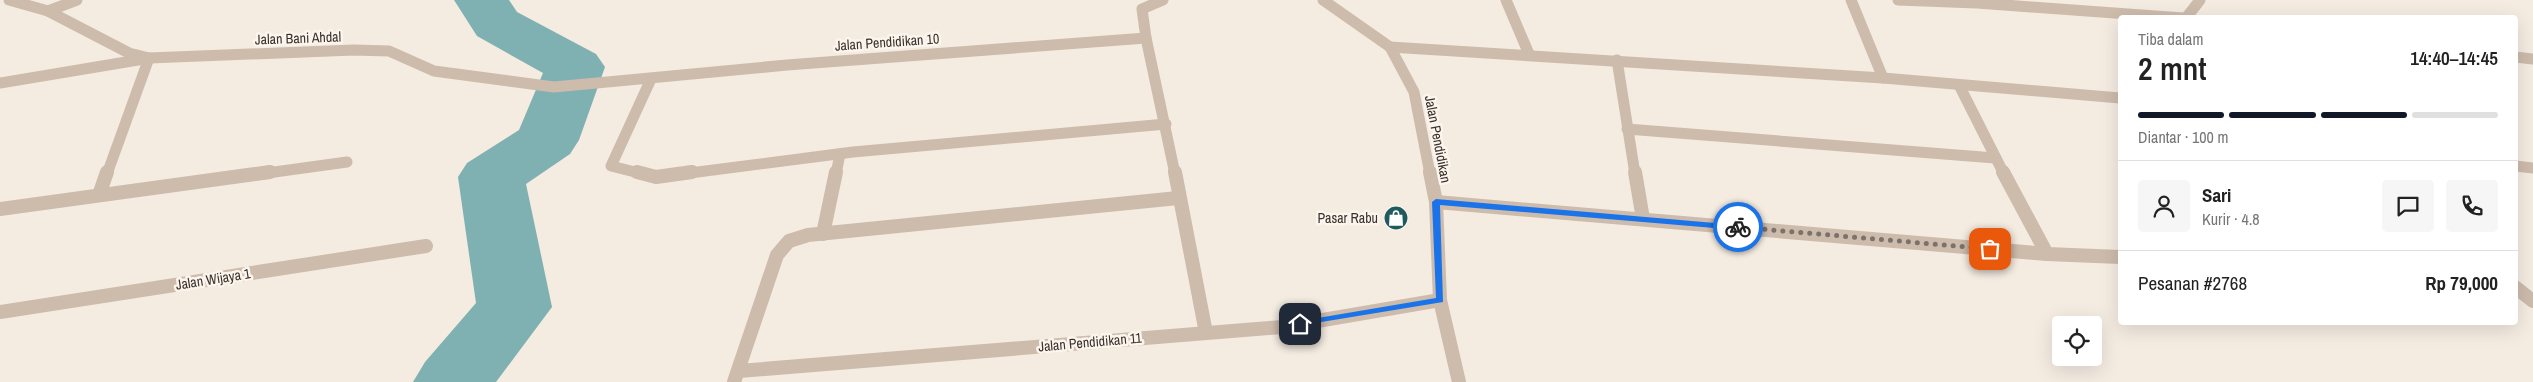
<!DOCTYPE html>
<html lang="id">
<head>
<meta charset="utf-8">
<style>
  body { margin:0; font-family:"Archivo Narrow",sans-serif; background:#f6f6f6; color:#222; height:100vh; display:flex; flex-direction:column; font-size:19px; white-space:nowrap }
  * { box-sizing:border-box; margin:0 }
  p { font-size:16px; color:#767676 }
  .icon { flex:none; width:28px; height:28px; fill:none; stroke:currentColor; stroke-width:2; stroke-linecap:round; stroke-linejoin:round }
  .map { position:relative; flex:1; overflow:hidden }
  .details { position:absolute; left:2118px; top:15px; width:400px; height:310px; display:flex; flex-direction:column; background:#fff; border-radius:5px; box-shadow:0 5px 20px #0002 }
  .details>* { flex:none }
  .tools { position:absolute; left:2052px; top:316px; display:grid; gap:10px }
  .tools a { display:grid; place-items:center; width:50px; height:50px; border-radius:5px; background:#fff; box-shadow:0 5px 20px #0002; font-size:25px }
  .pin { position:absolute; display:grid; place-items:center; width:42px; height:42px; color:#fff; margin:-21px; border-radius:10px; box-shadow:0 2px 8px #0006 }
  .courier { position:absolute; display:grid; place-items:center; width:50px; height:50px; margin:-25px; border:4px solid #1a73e8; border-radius:50%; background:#fff; color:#222; box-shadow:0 1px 6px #0007 }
  .headline em { font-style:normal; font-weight:600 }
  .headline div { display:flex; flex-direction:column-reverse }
  .headline { display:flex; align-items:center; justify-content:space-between; height:85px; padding:0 20px }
  h1 { font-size:32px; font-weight:600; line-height:38px }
  .bar { display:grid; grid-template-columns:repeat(4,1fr); gap:8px 5px; align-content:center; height:60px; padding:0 20px }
  .bar i { height:6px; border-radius:4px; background:#e0e0e0 }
  .bar .current { background:#111827 }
  .bar p { grid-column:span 4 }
  .line { display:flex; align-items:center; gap:12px; padding:0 20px; border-top:1px solid #e0e0e0 }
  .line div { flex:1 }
  .round { display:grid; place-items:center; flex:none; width:52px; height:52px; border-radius:5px; background:#f6f6f6 }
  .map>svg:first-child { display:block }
</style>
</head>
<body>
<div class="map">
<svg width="2533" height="382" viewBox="0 0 2533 382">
  <rect width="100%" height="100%" fill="#f4ebe1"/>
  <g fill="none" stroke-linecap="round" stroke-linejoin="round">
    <path fill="#7fb0b2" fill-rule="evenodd" d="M 454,0 L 509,0 L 517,12 L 596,54 L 605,67 L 579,140 L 570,154 L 526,184 L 552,307 L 496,382 L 413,382 L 425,362 L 476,303 L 458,177 L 467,163 L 519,130 L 543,73 L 477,36 Z"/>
    <g stroke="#cdbbac" stroke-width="11">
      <path d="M 9,0 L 48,11 L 129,53 L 149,58 L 354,50 L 389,51 L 434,71 L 554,87 L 787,65 L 1146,38 L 1142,9 L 1163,0"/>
      <path d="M 1323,0 L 1390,47 L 1414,92 L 1430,174"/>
      <path d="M 1506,0 L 1529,54"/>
      <path d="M 1851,0 L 1883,78"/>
      <path d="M 1898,0 L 1977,3 L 2183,18"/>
      <path d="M 48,11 L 77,0"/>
      <path d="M 2186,18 L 2200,0"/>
      <path d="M 1146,38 L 1175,174"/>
      <path d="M 1390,47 L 1883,78 L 2120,98"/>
      <path d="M 2515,57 L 2533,59"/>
      <path d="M 1617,60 L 1635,174"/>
      <path d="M 0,83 L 144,59"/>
      <path d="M 1959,85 L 2004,174"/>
      <path d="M 1627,129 L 1995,158"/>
      <path d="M 2515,166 L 2533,168"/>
      <path d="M 107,174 L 149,58"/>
      <path d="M 260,174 L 347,162"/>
      <path d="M 643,174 L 611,166 L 651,79"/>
      <path d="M 682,174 L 853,152 L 1166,124"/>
      <path d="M 836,174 L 840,154"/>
    </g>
    <g stroke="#cdbbac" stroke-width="14">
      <path d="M 637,172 L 656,177 L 692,172"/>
      <path d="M 1175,172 L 1206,333"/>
      <path d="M 1430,172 L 1436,202 L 1440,300 L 1459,382"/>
      <path d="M 1635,172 L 1643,219"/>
      <path d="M 2003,172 L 2047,254"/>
      <path d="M 99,195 L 107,172"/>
      <path d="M 1436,202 L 2047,254 L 2120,257"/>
      <path d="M 0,209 L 270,172"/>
      <path d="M 823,234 L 836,172"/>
      <path d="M 2515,287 L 2533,301"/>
      <path d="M 0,312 L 426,246"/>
      <path d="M 739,371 L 1282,327 L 1440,300"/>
      <path d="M 734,382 L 777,255 L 789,241 L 808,235 L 1178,198"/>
    </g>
  </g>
  <path fill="#1a73e8" d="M 1436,199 L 1738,225 L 1743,227 L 1738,230 L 1440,205 L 1443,302 L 1297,326 L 1295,324 L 1300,321 L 1436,298 L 1432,202 Z"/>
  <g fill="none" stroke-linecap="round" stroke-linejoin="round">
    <path stroke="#7c716b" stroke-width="5" stroke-dasharray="0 9" d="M 1738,227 L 1990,249"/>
  </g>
  <defs>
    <symbol id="shop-disc" viewBox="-11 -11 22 22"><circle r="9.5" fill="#1f5a5e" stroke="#fbf5ee"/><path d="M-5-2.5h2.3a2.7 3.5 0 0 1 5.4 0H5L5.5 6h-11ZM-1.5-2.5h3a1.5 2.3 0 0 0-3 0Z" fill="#fff"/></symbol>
  </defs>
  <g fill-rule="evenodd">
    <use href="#shop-disc" x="1382" y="204" width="28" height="28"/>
  </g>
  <g text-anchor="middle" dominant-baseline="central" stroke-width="5" stroke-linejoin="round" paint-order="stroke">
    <g font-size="14" fill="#3b302b" stroke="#fbf5ee">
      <text transform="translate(298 38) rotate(-2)">Jalan Bani Ahdal</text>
      <text transform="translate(887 42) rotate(-4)">Jalan Pendidikan 10</text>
      <text transform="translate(1438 139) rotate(79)">Jalan Pendidikan</text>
      <text transform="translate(213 279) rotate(-9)">Jalan Wijaya 1</text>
      <text transform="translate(1090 342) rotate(-5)">Jalan Pendidikan 11</text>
    </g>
    <g font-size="14" fill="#3b302b" stroke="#fbf5ee" text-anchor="end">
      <text x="1378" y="218">Pasar Rabu</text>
    </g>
  </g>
</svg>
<div class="tools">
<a><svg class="icon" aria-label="locate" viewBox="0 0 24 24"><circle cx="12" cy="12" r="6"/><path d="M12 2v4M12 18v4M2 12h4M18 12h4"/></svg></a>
</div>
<div class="pin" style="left:1990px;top:249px;background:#ea580c"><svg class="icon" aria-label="bag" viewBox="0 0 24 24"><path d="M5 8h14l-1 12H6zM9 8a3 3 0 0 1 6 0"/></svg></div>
<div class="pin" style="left:1300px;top:324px;background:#1f2937"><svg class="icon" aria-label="home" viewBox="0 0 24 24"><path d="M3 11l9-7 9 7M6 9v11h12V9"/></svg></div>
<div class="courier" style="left:1738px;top:227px"><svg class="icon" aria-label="bike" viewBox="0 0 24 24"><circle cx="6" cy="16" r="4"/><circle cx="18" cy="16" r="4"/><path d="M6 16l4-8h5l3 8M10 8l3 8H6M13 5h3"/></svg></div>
<section class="details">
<div class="headline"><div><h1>2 mnt</h1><p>Tiba dalam</p></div><em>14:40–14:45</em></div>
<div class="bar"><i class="current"></i><i class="current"></i><i class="current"></i><i></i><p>Diantar · 100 m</p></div>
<div class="line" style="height:90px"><a class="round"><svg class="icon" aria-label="person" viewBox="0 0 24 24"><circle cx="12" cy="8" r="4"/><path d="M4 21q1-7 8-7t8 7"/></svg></a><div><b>Sari</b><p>Kurir · 4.8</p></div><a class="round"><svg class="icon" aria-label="chat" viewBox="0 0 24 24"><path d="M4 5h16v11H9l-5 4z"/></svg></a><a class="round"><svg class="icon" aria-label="phone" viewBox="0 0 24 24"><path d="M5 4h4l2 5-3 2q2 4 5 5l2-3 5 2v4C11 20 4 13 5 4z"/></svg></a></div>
<div class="line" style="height:65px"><div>Pesanan #2768</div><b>Rp 79,000</b></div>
</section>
</div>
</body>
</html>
